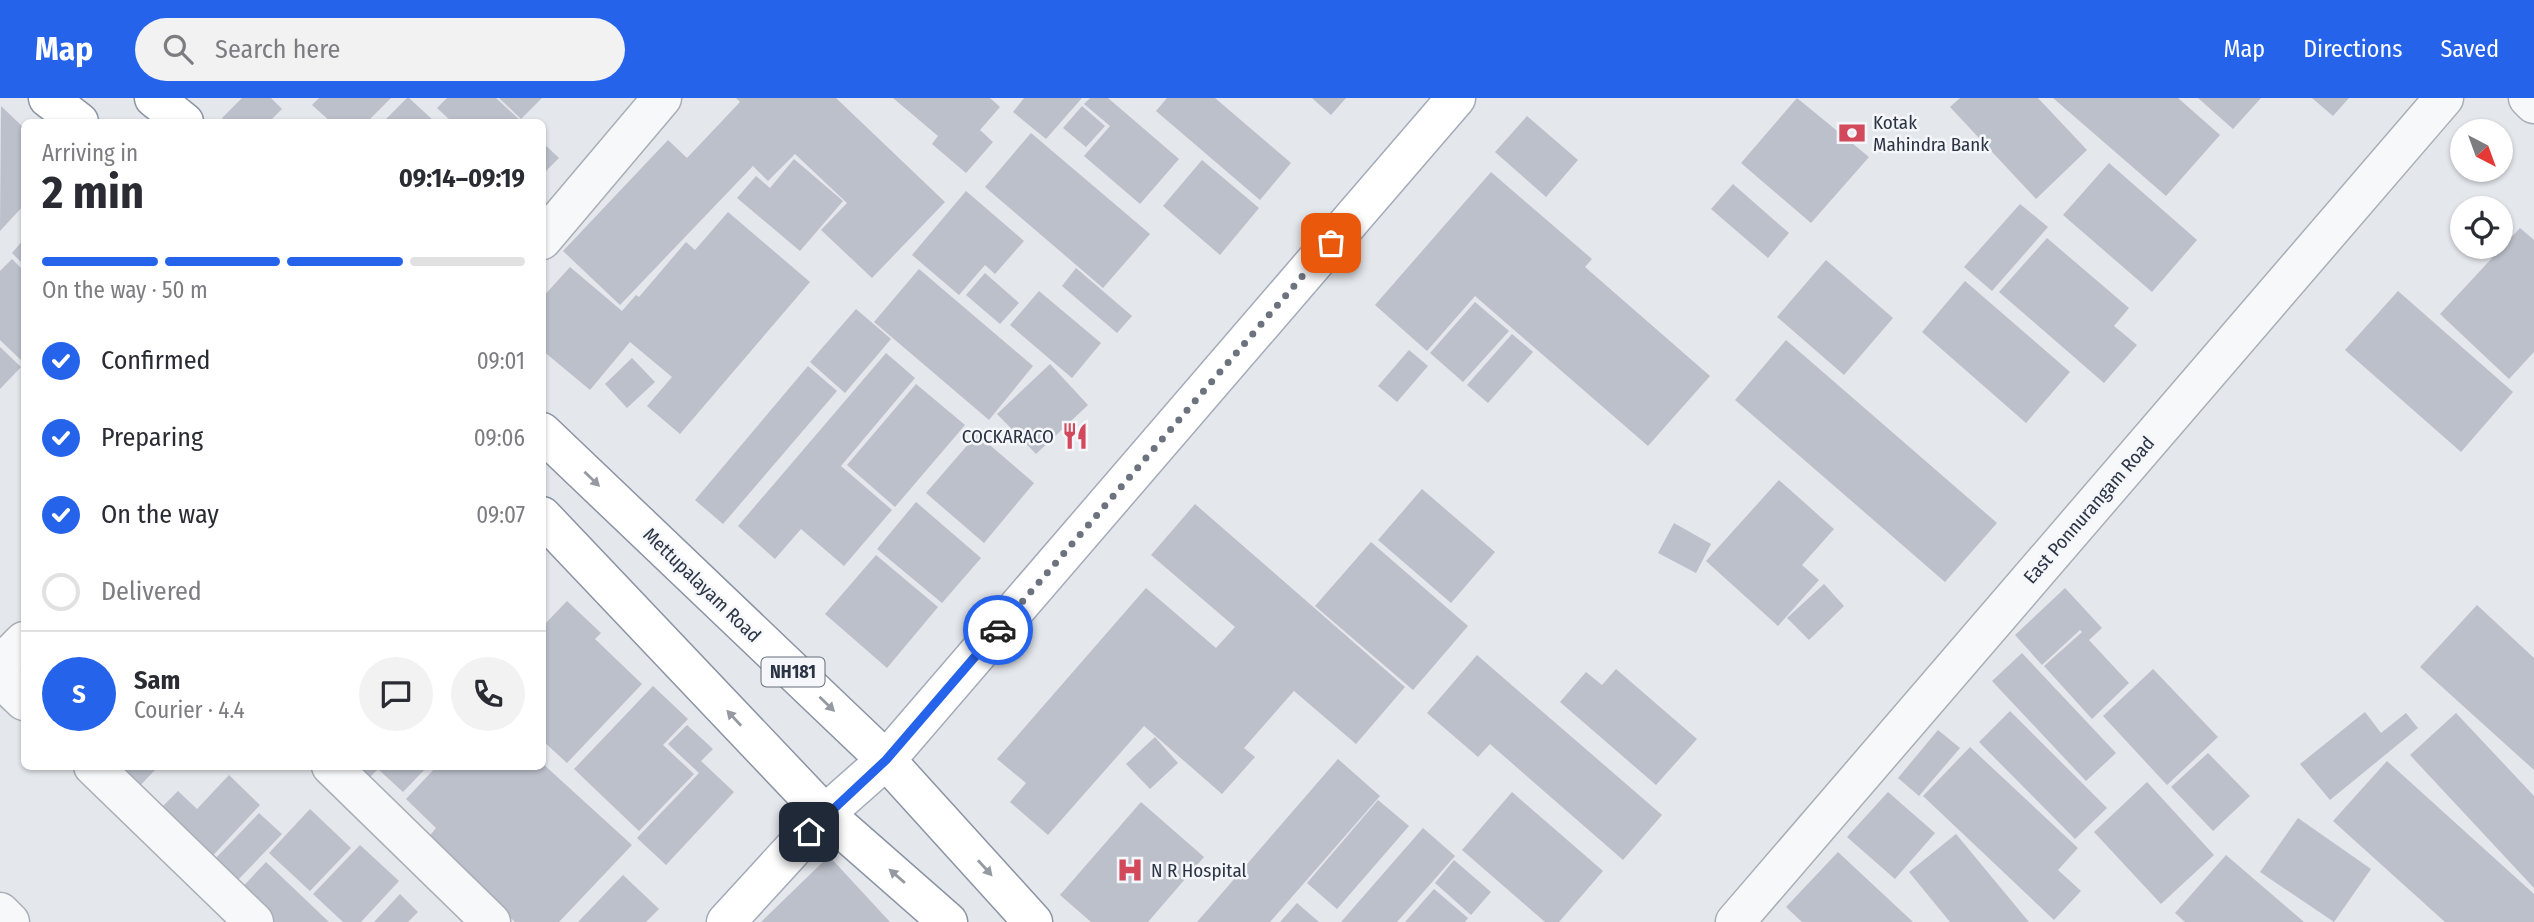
<!DOCTYPE html>
<html lang="en">
<head>
<meta charset="utf-8">
<style>
  body { margin:0; font-family:"Fira Sans Condensed",sans-serif; background:#f2f2f3; color:#2b2b33; height:100vh; display:flex; flex-direction:column; font-size:26px; white-space:nowrap }
  * { box-sizing:border-box; margin:0 }
  p { font-size:23px; color:#7c7c81 }
  .icon { flex:none; width:38px; height:38px; fill:none; stroke:currentColor; stroke-width:2; stroke-linecap:round; stroke-linejoin:round }
  .map { position:relative; flex:1; overflow:hidden }
  .side { position:absolute; left:21px; top:21px; width:525px; height:651px; display:flex; flex-direction:column; background:#fff; border-radius:10px; box-shadow:0 2px 5px #0004 }
  .side>* { flex:none }
  .needle { width:46px; rotate:139deg }
  .buttons { position:absolute; left:2450px; top:21px; display:grid; gap:14px }
  .buttons a { display:grid; place-items:center; width:63px; height:63px; border-radius:50%; background:#fff; box-shadow:0 2px 5px #0004; font-size:35px }
  .pin { position:absolute; display:grid; place-items:center; width:60px; height:60px; color:#fff; margin:-30px; border-radius:14px; box-shadow:0 4px 10px #0006 }
  .courier { position:absolute; display:grid; place-items:center; width:70px; height:70px; margin:-35px; border:5px solid #2563eb; border-radius:50%; background:#fff; color:#222; box-shadow:0 2px 9px #0007 }
  .headline em { font-style:normal; font-weight:700 }
  .headline div { display:flex; flex-direction:column-reverse }
  .headline { display:flex; align-items:center; justify-content:space-between; height:119px; padding:0 21px }
  h1 { font-size:46px; font-weight:700; line-height:52px }
  .bar { display:grid; grid-template-columns:repeat(4,1fr); gap:10px 7px; align-content:center; height:84px; padding:0 21px }
  .bar i { height:9px; border-radius:5px; background:#e1e1e2 }
  .bar .active { background:#2563eb }
  .bar p { grid-column:span 4 }
  .line { display:flex; align-items:center; gap:18px; padding:0 21px; border-top:2px solid #e1e1e2 }
  .line div { flex:1 }
  .round { display:grid; place-items:center; flex:none; width:74px; height:74px; border-radius:37px; background:#f2f2f3 }
  ol { padding:0 21px; list-style:none }
  li { display:flex; align-items:center; gap:21px; height:77px }
  li p { margin-inline-start:auto }
  li .icon { padding:7px; border-radius:50%; background:#2563eb; color:#fff; stroke-width:4 }
  li:last-child { color:#7c7c81 }
  li i { width:38px; height:38px; border:4px solid #e1e1e2; border-radius:50% }
  header { display:flex; align-items:center; gap:42px; box-sizing:border-box; height:98px; padding:0 35px; background:#2563eb; color:#fff }
  header strong { font-size:33px }
  nav { display:flex; gap:38px; margin-inline-start:auto; font-size:24px }
  .search { width:490px; height:63px; background:#f2f2f3; display:flex; align-items:center; gap:18px; box-sizing:border-box; padding:0 24px; border-radius:38px; color:#7c7c81; font-size:26px }
  .map>svg:first-child { display:block }
</style>
</head>
<body>
<header>
<strong>Map</strong>
<div class="search"><svg class="icon" aria-label="search" viewBox="0 0 24 24"><circle cx="10" cy="10" r="6"/><path d="M15 15l6 6"/></svg>Search here</div>
<nav><a>Map</a><a>Directions</a><a>Saved</a></nav>
</header>
<div class="map">
<svg width="2534" height="824" viewBox="0 0 2534 824">
  <rect width="100%" height="100%" fill="#e4e7ec"/>
  <g fill="#bbc0ca">
    <path d="M 242,0 L 271,0 L 282,11 L 269,24 L 226,24 L 222,20 Z"/>
    <path d="M 319,0 L 391,0 L 367,24 L 331,24 L 312,7 Z"/>
    <path d="M 407,0 L 409,0 L 435,24 L 383,24 Z"/>
    <path d="M 447,0 L 496,0 L 522,24 L 452,24 L 437,10 Z"/>
    <path d="M 499,0 L 542,0 L 521,21 Z"/>
    <path d="M 736,0 L 836,0 L 945,104 L 872,180 L 821,132 L 847,105 L 795,56 L 768,83 L 753,68 L 620,207 L 563,153 L 668,42 L 687,60 L 740,4 Z"/>
    <path d="M 893,0 L 990,0 L 1000,9 L 980,32 L 993,44 L 966,75 L 932,46 L 938,38 Z"/>
    <path d="M 1024,0 L 1082,0 L 1046,41 L 1013,14 Z"/>
    <path d="M 1090,0 L 1108,0 L 1179,61 L 1140,106 L 1084,58 L 1110,28 L 1084,6 Z"/>
    <path d="M 1167,0 L 1215,0 L 1291,65 L 1260,102 L 1156,13 Z"/>
    <path d="M 1312,0 L 1346,0 L 1331,17 Z"/>
    <path d="M 1797,0 L 1869,59 L 1811,125 L 1741,65 Z"/>
    <path d="M 1960,0 L 2038,0 L 2087,52 L 2036,101 L 1950,9 Z"/>
    <path d="M 2053,0 L 2178,0 L 2220,37 L 2166,98 Z"/>
    <path d="M 2198,0 L 2261,0 L 2233,31 Z"/>
    <path d="M 2312,0 L 2349,0 L 2333,18 Z"/>
    <path d="M 1,8 L 24,30 L 24,107 L 0,133 Z"/>
    <path d="M 1082,8 L 1105,28 L 1086,49 L 1063,30 Z"/>
    <path d="M 1527,18 L 1578,62 L 1546,99 L 1495,54 Z"/>
    <path d="M 1031,35 L 1150,136 L 1103,190 L 985,89 Z"/>
    <path d="M 542,44 L 559,60 L 542,77 Z"/>
    <path d="M 794,61 L 843,103 L 800,153 L 737,100 L 756,78 L 770,90 Z"/>
    <path d="M 1202,62 L 1259,110 L 1220,157 L 1163,108 Z"/>
    <path d="M 2109,65 L 2197,142 L 2152,194 L 2063,117 Z"/>
    <path d="M 1491,74 L 1592,161 L 1585,169 L 1710,278 L 1648,348 L 1475,198 L 1427,253 L 1375,207 Z"/>
    <path d="M 1733,86 L 1789,135 L 1768,160 L 1711,111 Z"/>
    <path d="M 966,93 L 1024,143 L 995,176 L 985,167 L 959,197 L 912,157 Z"/>
    <path d="M 2020,106 L 2048,129 L 1992,193 L 1964,169 Z"/>
    <path d="M 728,114 L 810,184 L 680,336 L 647,308 L 672,279 L 630,244 L 590,292 L 542,252 L 542,200 L 570,169 L 622,213 L 636,197 L 639,199 L 686,144 L 695,152 Z"/>
    <path d="M 2520,130 L 2534,142 L 2534,254 L 2509,281 L 2440,216 Z"/>
    <path d="M 2047,140 L 2129,210 L 2114,228 L 2137,247 L 2104,285 L 1999,194 Z"/>
    <path d="M 24,141 L 24,167 L 12,155 Z"/>
    <path d="M 12,161 L 24,173 L 24,265 L 0,242 L 0,173 Z"/>
    <path d="M 1826,162 L 1893,220 L 1844,277 L 1777,219 Z"/>
    <path d="M 1076,170 L 1132,218 L 1117,235 L 1062,188 Z"/>
    <path d="M 919,171 L 1033,268 L 989,322 L 874,224 Z"/>
    <path d="M 985,175 L 1019,205 L 1000,226 L 966,197 Z"/>
    <path d="M 1965,183 L 2070,274 L 2026,325 L 1922,234 Z"/>
    <path d="M 1039,193 L 1101,245 L 1072,280 L 1010,227 Z"/>
    <path d="M 2398,193 L 2513,294 L 2461,354 L 2345,252 Z"/>
    <path d="M 1475,204 L 1509,233 L 1463,284 L 1430,255 Z"/>
    <path d="M 856,211 L 891,241 L 845,295 L 810,264 Z"/>
    <path d="M 1512,236 L 1533,254 L 1488,305 L 1467,287 Z"/>
    <path d="M 1786,242 L 1997,425 L 1945,484 L 1735,302 Z"/>
    <path d="M 0,249 L 21,269 L 0,291 Z"/>
    <path d="M 1409,252 L 1428,268 L 1397,304 L 1378,288 Z"/>
    <path d="M 886,255 L 915,280 L 841,368 L 892,412 L 844,468 L 801,431 L 775,461 L 738,428 Z"/>
    <path d="M 632,260 L 655,284 L 627,310 L 605,286 Z"/>
    <path d="M 1050,266 L 1088,307 L 1036,356 L 997,316 Z"/>
    <path d="M 808,268 L 837,293 L 723,426 L 695,402 Z"/>
    <path d="M 916,286 L 965,327 L 895,409 L 847,367 Z"/>
    <path d="M 977,336 L 1034,385 L 984,445 L 926,395 Z"/>
    <path d="M 1779,382 L 1834,431 L 1802,467 L 1819,482 L 1778,528 L 1706,463 Z"/>
    <path d="M 1422,391 L 1495,454 L 1451,505 L 1378,442 Z"/>
    <path d="M 916,404 L 981,460 L 942,505 L 877,451 Z"/>
    <path d="M 1195,406 L 1405,589 L 1356,646 L 1294,593 L 1244,650 L 1255,659 L 1222,696 L 1144,628 L 1048,737 L 1010,704 L 1026,685 L 997,661 L 1146,490 L 1216,550 L 1235,529 L 1151,457 Z"/>
    <path d="M 1674,425 L 1711,446 L 1696,475 L 1658,455 Z"/>
    <path d="M 1371,444 L 1468,528 L 1413,592 L 1315,508 Z"/>
    <path d="M 876,457 L 938,509 L 887,570 L 825,516 Z"/>
    <path d="M 1824,486 L 1844,508 L 1809,542 L 1787,520 Z"/>
    <path d="M 2065,490 L 2102,530 L 2089,542 L 2129,585 L 2092,621 L 2044,568 L 2082,534 L 2080,532 L 2042,567 L 2015,537 Z"/>
    <path d="M 567,503 L 601,535 L 595,541 L 642,586 L 567,665 L 542,642 L 542,529 Z"/>
    <path d="M 2477,507 L 2534,560 L 2534,672 L 2420,569 Z"/>
    <path d="M 2022,555 L 2116,655 L 2086,683 L 1992,583 Z"/>
    <path d="M 1477,557 L 1662,717 L 1623,762 L 1490,646 L 1478,659 L 1427,615 Z"/>
    <path d="M 1616,571 L 1697,641 L 1656,687 L 1560,604 L 1586,574 L 1602,587 Z"/>
    <path d="M 2153,571 L 2218,639 L 2167,687 L 2103,618 Z"/>
    <path d="M 653,588 L 688,621 L 663,647 L 694,676 L 639,733 L 574,671 Z"/>
    <path d="M 2010,613 L 2107,710 L 2075,741 L 1979,644 Z"/>
    <path d="M 2365,614 L 2381,635 L 2406,615 L 2418,630 L 2330,702 L 2300,666 Z"/>
    <path d="M 2456,615 L 2534,698 L 2534,790 L 2410,657 Z"/>
    <path d="M 687,627 L 713,651 L 701,663 L 734,694 L 666,767 L 637,740 L 699,675 L 668,646 Z"/>
    <path d="M 1938,632 L 1960,650 L 1919,698 L 1898,680 Z"/>
    <path d="M 1155,639 L 1178,665 L 1150,691 L 1126,666 Z"/>
    <path d="M 1970,649 L 2078,750 L 2058,772 L 2081,793 L 2054,822 L 1923,698 Z"/>
    <path d="M 2208,655 L 2250,698 L 2213,733 L 2171,689 Z"/>
    <path d="M 1338,661 L 1380,698 L 1270,824 L 1197,824 Z"/>
    <path d="M 2387,663 L 2534,796 L 2534,824 L 2445,824 L 2333,723 Z"/>
    <path d="M 542,665 L 632,747 L 559,824 L 515,824 L 427,741 L 436,730 L 406,701 L 437,668 L 542,668 Z"/>
    <path d="M 100,668 L 151,668 L 155,672 L 130,698 Z"/>
    <path d="M 349,668 L 428,668 L 403,694 L 378,671 L 365,684 Z"/>
    <path d="M 229,677 L 260,707 L 204,767 L 152,719 L 178,693 L 197,711 Z"/>
    <path d="M 2147,684 L 2214,757 L 2161,806 L 2094,734 Z"/>
    <path d="M 1512,694 L 1603,773 L 1559,824 L 1545,824 L 1462,752 Z"/>
    <path d="M 1888,694 L 1935,735 L 1895,781 L 1847,739 Z"/>
    <path d="M 1378,702 L 1409,728 L 1337,811 L 1307,785 Z"/>
    <path d="M 1141,704 L 1204,759 L 1148,824 L 1091,824 L 1060,797 Z"/>
    <path d="M 310,711 L 351,750 L 310,793 L 269,755 Z"/>
    <path d="M 259,715 L 282,736 L 236,784 L 213,763 Z"/>
    <path d="M 2298,720 L 2371,771 L 2334,824 L 2260,774 Z"/>
    <path d="M 1423,730 L 1455,758 L 1397,824 L 1341,824 Z"/>
    <path d="M 1956,736 L 2029,824 L 1950,824 L 1909,774 Z"/>
    <path d="M 360,747 L 399,783 L 361,824 L 343,824 L 313,796 Z"/>
    <path d="M 1838,754 L 1913,824 L 1802,824 L 1786,809 Z"/>
    <path d="M 2226,757 L 2304,824 L 2185,824 L 2175,815 Z"/>
    <path d="M 829,758 L 890,824 L 761,824 Z"/>
    <path d="M 1454,762 L 1491,794 L 1471,817 L 1435,785 Z"/>
    <path d="M 266,764 L 329,824 L 263,824 L 235,797 Z"/>
    <path d="M 623,777 L 659,811 L 646,824 L 578,824 Z"/>
    <path d="M 1434,791 L 1468,820 L 1465,824 L 1405,824 Z"/>
    <path d="M 400,796 L 418,814 L 408,824 L 374,824 Z"/>
    <path d="M 1297,805 L 1319,824 L 1280,824 Z"/>
  </g>
  <g fill="none" stroke-linecap="round" stroke-linejoin="round">
    <defs>
      <g id="minor">
        <path d="M 2528,0 L 2534,6"/>
        <path d="M 542,142 L 662,0"/>
        <path d="M 0,567 L 24,543"/>
        <path d="M 0,580 L 24,603"/>
        <path d="M 93,668 L 254,824"/>
        <path d="M 331,668 L 491,824"/>
        <path d="M 0,814 L 10,824"/>
        <path d="M 1735,824 L 2444,0"/>
      </g>
      <path id="major" d="M 726,824 L 825,716 L 886,662 L 1456,0"/>
      <g id="highway">
        <path d="M 48,0 L 79,24"/>
        <path d="M 154,0 L 184,24"/>
        <path d="M 542,334 L 886,662 L 1033,824"/>
        <path d="M 542,418 L 825,716 L 948,824"/>
      </g>
    </defs>
    <use href="#minor" stroke="#a9aeb7" stroke-width="41"/>
    <use href="#major" stroke="#a3abb8" stroke-width="41"/>
    <use href="#highway" stroke="#8b94a3" stroke-width="41"/>
    <use href="#minor" stroke="#f7f8fa" stroke-width="38"/>
    <use href="#major" stroke="#fff" stroke-width="38"/>
    <use href="#highway" stroke="#fff" stroke-width="38"/>
  </g>
  <defs><path id="oneway-solid" d="M-6-.8H1V-3.2L6.5 0L1 3.2V.8H-6Z" transform="scale(1.75)"/></defs>
  <g fill="#959aa2">
    <use href="#oneway-solid" transform="translate(592 381) rotate(44)"/>
    <use href="#oneway-solid" transform="translate(827 606) rotate(44)"/>
    <use href="#oneway-solid" transform="translate(734 620) rotate(-133)"/>
    <use href="#oneway-solid" transform="translate(985 770) rotate(48)"/>
    <use href="#oneway-solid" transform="translate(897 778) rotate(-139)"/>
  </g>
  <g fill="none" stroke-linecap="round" stroke-linejoin="round">
    <path stroke="#6c737f" stroke-width="7" stroke-dasharray="0 12.6" d="M 998,532 L 1331,145"/>
    <path stroke="#2563eb" stroke-width="9" d="M 809,734 L 886,662 L 998,532"/>
  </g>
  <defs>
    <symbol id="bank-bare" viewBox="-9 -9 18 18"><path d="M-6-4H6V4H-6ZM0-2.3a2.3 2.3 0 1 0 0 4.6a2.3 2.3 0 1 0 0-4.6Z" fill="#d1495b" stroke="#f4f6f9" stroke-width="2.5" paint-order="stroke"/></symbol>
    <symbol id="restaurant-bare" viewBox="-9 -9 18 18"><path d="M-5-6h1v4h1v-4h1v4h1v-4h1v5L-1.5 .5V6h-2V.5L-5-1ZM5-6V6H3V1.5H1.5Q1.5-4 5-6Z" fill="#d1495b" stroke="#f4f6f9" stroke-width="2.5" paint-order="stroke"/></symbol>
    <symbol id="hospital-bare" viewBox="-9 -9 18 18"><path d="M-5-5h3v3.5h4V-5h3V5h-3V1.5h-4V5h-3Z" fill="#d1495b" stroke="#f4f6f9" stroke-width="2.5" paint-order="stroke"/></symbol>
  </defs>
  <g fill-rule="evenodd">
    <use href="#bank-bare" x="1833" y="16" width="38" height="38"/>
    <use href="#restaurant-bare" x="1056" y="319" width="38" height="38"/>
    <use href="#hospital-bare" x="1111" y="753" width="38" height="38"/>
  </g>
  <g text-anchor="middle" dominant-baseline="central" stroke-width="5" stroke-linejoin="round" paint-order="stroke">
    <rect fill="#f4f6f9" stroke="#676e7b" stroke-width="2" x="761.5" y="559.5" width="63" height="29" rx="5"/>
    <g font-size="18" font-weight="bold" fill="#2b3445">
      <text x="793" y="574">NH181</text>
    </g>
    <g font-size="19" fill="#2b3445" stroke="#f4f6f9" text-anchor="start">
      <text x="1873" y="24">Kotak<tspan x="1873" dy="22">Mahindra Bank</tspan></text>
      <text x="1054" y="338" text-anchor="end">COCKARACO</text>
      <text x="1151" y="772">N R Hospital</text>
    </g>
    <g font-size="19" fill="#2b3445" stroke="#f4f6f9">
      <text transform="translate(2089 412) rotate(-49)">East Ponnurangam Road</text>
      <text transform="translate(702 487) rotate(44)">Mettupalayam Road</text>
    </g>
  </g>
</svg>
<div class="buttons">
<a><svg class="needle" viewBox="-14 -14 28 28"><path d="M0-13l5 13h-10z" fill="#e53935"/><path d="M0 13l5-13h-10z" fill="#7c7c81"/></svg></a>
<a><svg class="icon" aria-label="locate" viewBox="0 0 24 24"><circle cx="12" cy="12" r="6"/><path d="M12 2v4M12 18v4M2 12h4M18 12h4"/></svg></a>
</div>
<div class="pin" style="left:1331px;top:145px;background:#ea580c"><svg class="icon" aria-label="bag" viewBox="0 0 24 24"><path d="M5 8h14l-1 12H6zM9 8a3 3 0 0 1 6 0"/></svg></div>
<div class="pin" style="left:809px;top:734px;background:#1f2937"><svg class="icon" aria-label="home" viewBox="0 0 24 24"><path d="M3 11l9-7 9 7M6 9v11h12V9"/></svg></div>
<div class="courier" style="left:998px;top:532px"><svg class="icon" aria-label="car" viewBox="0 0 24 24"><path d="M5 17H2v-5l4-1 3-4h7l3 4 3 1v5h-3M9 17h6M6 11h13"/><circle cx="7" cy="17" r="2"/><circle cx="17" cy="17" r="2"/></svg></div>
<section class="side">
<div class="headline"><div><h1>2 min</h1><p>Arriving in</p></div><em>09:14–09:19</em></div>
<div class="bar"><i class="active"></i><i class="active"></i><i class="active"></i><i></i><p>On the way · 50 m</p></div>
<ol>
<li><svg class="icon" aria-label="check" viewBox="0 0 24 24"><path d="M5 12l5 5 9-10"/></svg>Confirmed<p>09:01</p></li>
<li><svg class="icon" aria-label="check" viewBox="0 0 24 24"><path d="M5 12l5 5 9-10"/></svg>Preparing<p>09:06</p></li>
<li><svg class="icon" aria-label="check" viewBox="0 0 24 24"><path d="M5 12l5 5 9-10"/></svg>On the way<p>09:07</p></li>
<li><i></i>Delivered</li>
</ol>
<div class="line" style="height:126px"><b class="round" style="background:#2563eb;color:#fff">S</b><div><b>Sam</b><p>Courier · 4.4</p></div><a class="round"><svg class="icon" aria-label="chat" viewBox="0 0 24 24"><path d="M4 5h16v11H9l-5 4z"/></svg></a><a class="round"><svg class="icon" aria-label="phone" viewBox="0 0 24 24"><path d="M5 4h4l2 5-3 2q2 4 5 5l2-3 5 2v4C11 20 4 13 5 4z"/></svg></a></div>
</section>
</div>
</body>
</html>
